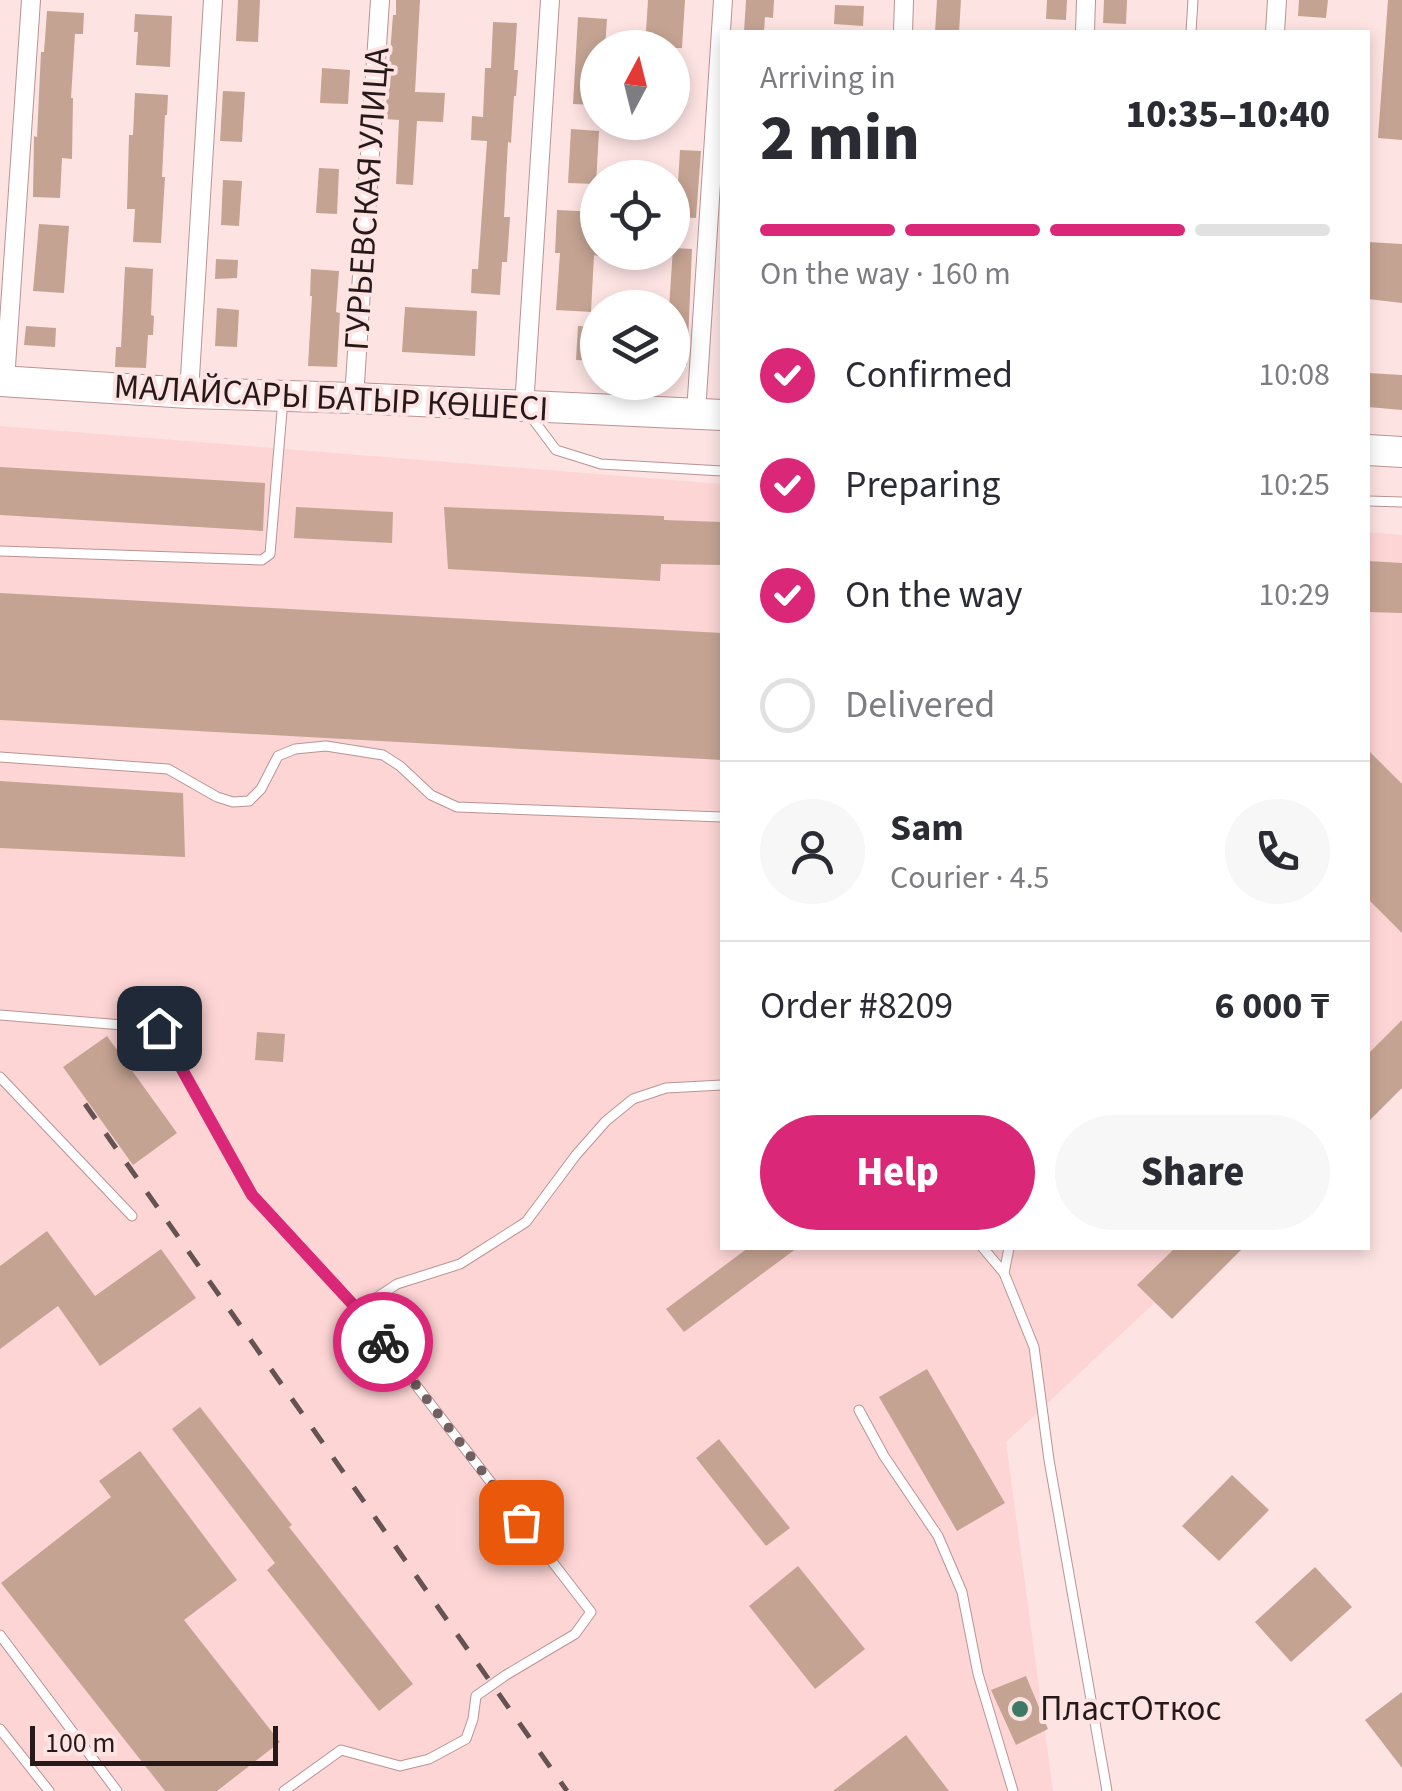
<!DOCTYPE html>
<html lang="en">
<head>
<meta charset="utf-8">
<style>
  body { margin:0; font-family:"Source Sans 3",sans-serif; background:#f7f7f7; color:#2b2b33; height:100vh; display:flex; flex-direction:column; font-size:38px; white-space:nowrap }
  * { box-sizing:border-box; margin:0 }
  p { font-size:32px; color:#7c7c81 }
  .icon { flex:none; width:55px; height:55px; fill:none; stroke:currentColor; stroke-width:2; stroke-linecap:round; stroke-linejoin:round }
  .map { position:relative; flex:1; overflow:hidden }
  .panel { position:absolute; left:720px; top:30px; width:650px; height:1220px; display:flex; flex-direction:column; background:#fff; border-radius:0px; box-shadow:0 5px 15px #0003 }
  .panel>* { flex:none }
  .needle { width:65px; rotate:7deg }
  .tools { position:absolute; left:580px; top:30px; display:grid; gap:20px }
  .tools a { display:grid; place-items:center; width:110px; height:110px; border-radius:50%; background:#fff; box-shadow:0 5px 15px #0003; font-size:50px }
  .scale { position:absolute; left:30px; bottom:25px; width:248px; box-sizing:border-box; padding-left:10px; border:5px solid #271919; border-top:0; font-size:28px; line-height:35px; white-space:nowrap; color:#271919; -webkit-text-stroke:8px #fde4e3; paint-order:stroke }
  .pin { position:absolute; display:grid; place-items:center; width:85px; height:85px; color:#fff; margin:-42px; border-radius:20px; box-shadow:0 5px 15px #0006 }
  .courier { position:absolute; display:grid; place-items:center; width:100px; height:100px; margin:-50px; border:8px solid #db2777; border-radius:50%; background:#fff; color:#222; box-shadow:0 2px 12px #0007 }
  .overview em { font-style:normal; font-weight:800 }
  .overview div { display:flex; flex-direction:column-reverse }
  .overview { display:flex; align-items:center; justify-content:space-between; height:170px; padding:0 40px }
  h1 { font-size:65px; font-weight:800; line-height:75px }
  .bar { display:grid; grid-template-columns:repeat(4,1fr); gap:15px 10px; align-content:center; height:120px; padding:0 40px }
  .bar i { height:12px; border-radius:8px; background:#e1e1e2 }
  .bar .selected { background:#db2777 }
  .bar p { grid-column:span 4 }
  .line { display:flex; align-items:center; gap:25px; padding:0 40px; border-top:2px solid #e1e1e2 }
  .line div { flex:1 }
  .round { display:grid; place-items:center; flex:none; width:105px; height:105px; border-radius:52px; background:#f7f7f7 }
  ol { padding:0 40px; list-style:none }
  li { display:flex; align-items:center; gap:30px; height:110px }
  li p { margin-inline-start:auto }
  li .icon { padding:10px; border-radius:50%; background:#db2777; color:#fff; stroke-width:4 }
  li:last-child { color:#7c7c81 }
  li i { width:55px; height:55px; border:5px solid #e1e1e2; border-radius:50% }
  .action { display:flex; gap:20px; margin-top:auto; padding:20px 40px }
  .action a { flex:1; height:115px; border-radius:60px; background:#db2777; color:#fff; font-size:40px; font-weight:800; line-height:115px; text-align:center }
  .action a+a { background:#f7f7f7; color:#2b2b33 }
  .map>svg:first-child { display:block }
</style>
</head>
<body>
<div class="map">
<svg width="1402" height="1791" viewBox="0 0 1402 1791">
  <rect width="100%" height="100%" fill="#fde4e3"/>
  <g fill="#fed5d5">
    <path d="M 0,426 L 722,484 L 722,1248 L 1213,1248 L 1006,1442 L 1053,1791 L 0,1791 Z"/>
    <path d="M 1368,532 L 1402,535 L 1402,1071 L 1368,1103 Z"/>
  </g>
  <g fill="#c5a392">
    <path d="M 238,0 L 260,0 L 258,42 L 236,41 Z"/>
    <path d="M 396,0 L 420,0 L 415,92 L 445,93 L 443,122 L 417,121 L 413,185 L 396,184 L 399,120 L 385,119 L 393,15 L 396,15 Z"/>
    <path d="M 648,0 L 685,0 L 682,48 L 645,48 Z"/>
    <path d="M 746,0 L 774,0 L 773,18 L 765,17 L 764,32 L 744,32 Z"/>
    <path d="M 937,0 L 961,0 L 959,32 L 935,32 Z"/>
    <path d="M 1047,0 L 1067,0 L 1066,20 L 1046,19 Z"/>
    <path d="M 1104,0 L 1127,0 L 1126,24 L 1103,23 Z"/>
    <path d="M 1299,0 L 1328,0 L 1326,18 L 1298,16 Z"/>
    <path d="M 1388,0 L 1402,0 L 1402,140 L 1378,138 Z"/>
    <path d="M 835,5 L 864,6 L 863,26 L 834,24 Z"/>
    <path d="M 47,11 L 84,13 L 83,34 L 75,34 L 71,98 L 73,98 L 72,159 L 62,158 L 60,198 L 33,197 L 34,136 L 37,137 L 41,52 L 44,52 Z"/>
    <path d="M 135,14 L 172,16 L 170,67 L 136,65 L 138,32 L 134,32 Z"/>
    <path d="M 578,17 L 607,19 L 605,48 L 598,48 L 598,105 L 573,104 Z"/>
    <path d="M 493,22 L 517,23 L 514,70 L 518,70 L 516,96 L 514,96 L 511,143 L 508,142 L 504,217 L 510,217 L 507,262 L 502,262 L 500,295 L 471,293 L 472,269 L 478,269 L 487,141 L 471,140 L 472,116 L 483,117 L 485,68 L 491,68 Z"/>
    <path d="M 322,68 L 350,70 L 348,104 L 320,103 Z"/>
    <path d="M 223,91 L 245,92 L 242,142 L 220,141 Z"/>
    <path d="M 135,93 L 168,95 L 167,115 L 165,115 L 162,177 L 165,177 L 161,243 L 133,242 L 135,209 L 127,209 L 129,135 L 133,135 Z"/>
    <path d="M 571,129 L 599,131 L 596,184 L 568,183 Z"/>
    <path d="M 680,150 L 701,151 L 696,218 L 676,217 Z"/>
    <path d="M 319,168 L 339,169 L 337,214 L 316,213 Z"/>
    <path d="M 223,180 L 242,181 L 239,226 L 221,225 Z"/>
    <path d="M 557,210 L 598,212 L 598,256 L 594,255 L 591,312 L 556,310 L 560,253 L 555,253 Z"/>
    <path d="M 39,224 L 69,226 L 64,293 L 33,291 Z"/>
    <path d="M 1368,242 L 1402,244 L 1402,303 L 1368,299 Z"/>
    <path d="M 673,248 L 692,249 L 687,365 L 672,364 L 672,308 L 669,308 Z"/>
    <path d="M 216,259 L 238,260 L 237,278 L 215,279 Z"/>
    <path d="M 125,267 L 153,269 L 151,315 L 154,316 L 153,335 L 148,335 L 146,368 L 115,367 L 116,347 L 121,347 Z"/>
    <path d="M 311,269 L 339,271 L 336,312 L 340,313 L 337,367 L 308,366 L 312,296 L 310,296 Z"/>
    <path d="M 405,307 L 477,311 L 475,356 L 402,352 Z"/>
    <path d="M 217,308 L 239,310 L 237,347 L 215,346 Z"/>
    <path d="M 26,326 L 56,328 L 55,347 L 24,345 Z"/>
    <path d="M 578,326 L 598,327 L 598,361 L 576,360 Z"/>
    <path d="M 1368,373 L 1402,375 L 1402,410 L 1368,407 Z"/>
    <path d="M 0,467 L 265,483 L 263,531 L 0,515 Z"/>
    <path d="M 296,507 L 393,512 L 392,543 L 294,538 Z"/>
    <path d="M 444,507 L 664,516 L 664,520 L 722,522 L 722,565 L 661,564 L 660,581 L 448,569 Z"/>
    <path d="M 1368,561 L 1402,563 L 1402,613 L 1368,612 Z"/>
    <path d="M 0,593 L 722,633 L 722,760 L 0,720 Z"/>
    <path d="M 1368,750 L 1402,784 L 1402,933 L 1368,899 Z"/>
    <path d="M 0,781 L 183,793 L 185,857 L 0,848 Z"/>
    <path d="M 1402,1020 L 1402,1088 L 1368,1122 L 1368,1054 Z"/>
    <path d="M 257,1032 L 285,1034 L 283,1062 L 255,1060 Z"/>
    <path d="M 107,1036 L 177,1133 L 133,1165 L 63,1067 Z"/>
    <path d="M 47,1231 L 95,1296 L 161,1249 L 196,1298 L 100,1366 L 58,1306 L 0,1349 L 0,1266 Z"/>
    <path d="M 748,1248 L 797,1248 L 684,1332 L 666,1309 Z"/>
    <path d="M 1175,1248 L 1243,1248 L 1172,1319 L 1137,1285 Z"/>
    <path d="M 927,1369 L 1005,1503 L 957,1531 L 879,1397 Z"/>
    <path d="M 200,1407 L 292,1525 L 289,1527 L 413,1684 L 379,1711 L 267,1570 L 275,1563 L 172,1429 Z"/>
    <path d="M 719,1439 L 790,1528 L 766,1546 L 696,1458 Z"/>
    <path d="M 140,1451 L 237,1580 L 184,1620 L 280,1742 L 217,1791 L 165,1791 L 1,1583 L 111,1497 L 99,1481 Z"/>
    <path d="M 1232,1475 L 1269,1510 L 1219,1561 L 1182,1526 Z"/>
    <path d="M 798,1566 L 865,1649 L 815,1689 L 749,1606 Z"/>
    <path d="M 1315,1567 L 1352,1607 L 1291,1662 L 1255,1622 Z"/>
    <path d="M 1026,1676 L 1048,1729 L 1016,1745 L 991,1690 Z"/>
    <path d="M 1402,1692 L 1402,1768 L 1365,1720 Z"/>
    <path d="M 906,1735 L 949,1791 L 833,1791 Z"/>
  </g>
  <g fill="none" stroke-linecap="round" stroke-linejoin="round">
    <defs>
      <g id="service">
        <path d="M 1191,32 L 1193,0"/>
        <path d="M 529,414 L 556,450 L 601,464 L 722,471"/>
        <path d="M 1368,501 L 1402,502"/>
        <path d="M 0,551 L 262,560 L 270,554 L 283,399"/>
        <path d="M 0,757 L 168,769 L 217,797 L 233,802 L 249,801 L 261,789 L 278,756 L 295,749 L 326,746 L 383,755 L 400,766 L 431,795 L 457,807 L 722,817"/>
        <path d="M 0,1015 L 159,1028 L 252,1195 L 358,1310 L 591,1612 L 575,1634 L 506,1675 L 476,1696 L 473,1719 L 466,1739 L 429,1759 L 400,1766 L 341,1750 L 284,1791"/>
        <path d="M 0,1077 L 132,1216"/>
        <path d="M 983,1248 L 1004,1273 L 1034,1347 L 1049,1460 L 1107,1791"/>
        <path d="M 1004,1273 L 1009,1248"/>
        <path d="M 358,1310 L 397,1284 L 460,1264 L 526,1222 L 576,1155 L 606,1121 L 633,1099 L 666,1088 L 722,1085"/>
        <path d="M 859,1410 L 884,1456 L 938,1536 L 962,1592 L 978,1674 L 1013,1791"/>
        <path d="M 0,1635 L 117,1791"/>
        <path d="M 0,1729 L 49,1791"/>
      </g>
      <g id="minor">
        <path d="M 903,32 L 904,0"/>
        <path d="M 1085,32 L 1086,0"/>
        <path d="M 1275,32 L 1277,0"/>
        <path d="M 5,381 L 31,0"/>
        <path d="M 189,393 L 213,0"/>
        <path d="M 354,398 L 380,0"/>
        <path d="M 524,407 L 550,0"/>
        <path d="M 696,413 L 723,0"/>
      </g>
      <g id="primary">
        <path d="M 0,381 L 189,393 L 354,398 L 722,415"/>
        <path d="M 1368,450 L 1402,452"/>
      </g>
    </defs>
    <use href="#service" stroke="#ba9393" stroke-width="11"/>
    <use href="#minor" stroke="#ba9393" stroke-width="20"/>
    <use href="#primary" stroke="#ba9393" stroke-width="32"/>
    <use href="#service" stroke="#fff" stroke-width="9"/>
    <use href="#minor" stroke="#fff" stroke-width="18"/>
    <use href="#primary" stroke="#fff" stroke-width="30"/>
    <path stroke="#645352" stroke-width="5" stroke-dasharray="18 18" stroke-linecap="butt" d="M 85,1104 L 567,1791"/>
  </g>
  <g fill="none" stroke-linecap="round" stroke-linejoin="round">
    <path stroke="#726060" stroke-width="10" stroke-dasharray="0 18" d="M 383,1342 L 521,1522"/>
    <path stroke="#db2777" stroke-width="12" d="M 159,1028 L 252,1195 L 358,1310 L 383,1342"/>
  </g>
  <circle fill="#3d7a64" stroke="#fde4e3" stroke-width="4" cx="1020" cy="1709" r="10"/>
  <g text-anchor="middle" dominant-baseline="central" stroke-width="8" stroke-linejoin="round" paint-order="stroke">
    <g font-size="35" fill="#271919" stroke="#fde4e3">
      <text transform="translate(367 199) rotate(-86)">ГУРЬЕВСКАЯ УЛИЦА</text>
      <text transform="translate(331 398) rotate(3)">МАЛАЙСАРЫ БАТЫР КӨШЕСІ</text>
    </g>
    <g font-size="35" fill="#271919" stroke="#fde4e3" text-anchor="start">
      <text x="1040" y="1709">ПластОткос</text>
    </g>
  </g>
</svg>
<div class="tools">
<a><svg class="needle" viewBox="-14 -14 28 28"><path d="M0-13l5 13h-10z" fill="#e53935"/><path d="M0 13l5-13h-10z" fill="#7c7c81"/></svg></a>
<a><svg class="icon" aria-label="locate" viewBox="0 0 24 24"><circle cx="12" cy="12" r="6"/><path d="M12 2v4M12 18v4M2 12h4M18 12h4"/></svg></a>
<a><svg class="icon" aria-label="layers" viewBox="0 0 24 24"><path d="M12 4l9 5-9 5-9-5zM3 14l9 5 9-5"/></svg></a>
</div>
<div class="scale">100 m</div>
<div class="pin" style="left:521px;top:1522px;background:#ea580c"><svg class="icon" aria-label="bag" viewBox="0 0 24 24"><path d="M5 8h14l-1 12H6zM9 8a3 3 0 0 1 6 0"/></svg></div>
<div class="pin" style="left:159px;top:1028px;background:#1f2937"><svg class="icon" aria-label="home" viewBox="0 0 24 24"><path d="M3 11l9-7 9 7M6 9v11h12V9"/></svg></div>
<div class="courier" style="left:383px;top:1342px"><svg class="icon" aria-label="bike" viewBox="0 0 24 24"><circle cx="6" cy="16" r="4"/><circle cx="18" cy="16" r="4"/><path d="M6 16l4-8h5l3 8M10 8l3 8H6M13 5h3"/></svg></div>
<section class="panel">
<div class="overview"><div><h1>2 min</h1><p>Arriving in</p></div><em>10:35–10:40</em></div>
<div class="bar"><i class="selected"></i><i class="selected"></i><i class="selected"></i><i></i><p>On the way · 160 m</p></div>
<ol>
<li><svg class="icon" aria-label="check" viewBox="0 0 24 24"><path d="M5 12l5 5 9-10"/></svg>Confirmed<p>10:08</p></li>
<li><svg class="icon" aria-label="check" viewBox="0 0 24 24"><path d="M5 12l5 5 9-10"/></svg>Preparing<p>10:25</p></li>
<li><svg class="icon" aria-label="check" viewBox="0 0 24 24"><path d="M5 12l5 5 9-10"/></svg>On the way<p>10:29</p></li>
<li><i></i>Delivered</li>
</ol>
<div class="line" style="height:180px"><a class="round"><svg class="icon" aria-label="person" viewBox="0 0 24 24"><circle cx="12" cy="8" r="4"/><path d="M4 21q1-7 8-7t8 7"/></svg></a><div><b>Sam</b><p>Courier · 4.5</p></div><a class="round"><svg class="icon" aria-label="phone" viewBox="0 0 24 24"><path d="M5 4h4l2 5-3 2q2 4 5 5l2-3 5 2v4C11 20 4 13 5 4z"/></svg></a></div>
<div class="line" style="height:130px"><div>Order #8209</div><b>6 000 ₸</b></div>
<div class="action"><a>Help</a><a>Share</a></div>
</section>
</div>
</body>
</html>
